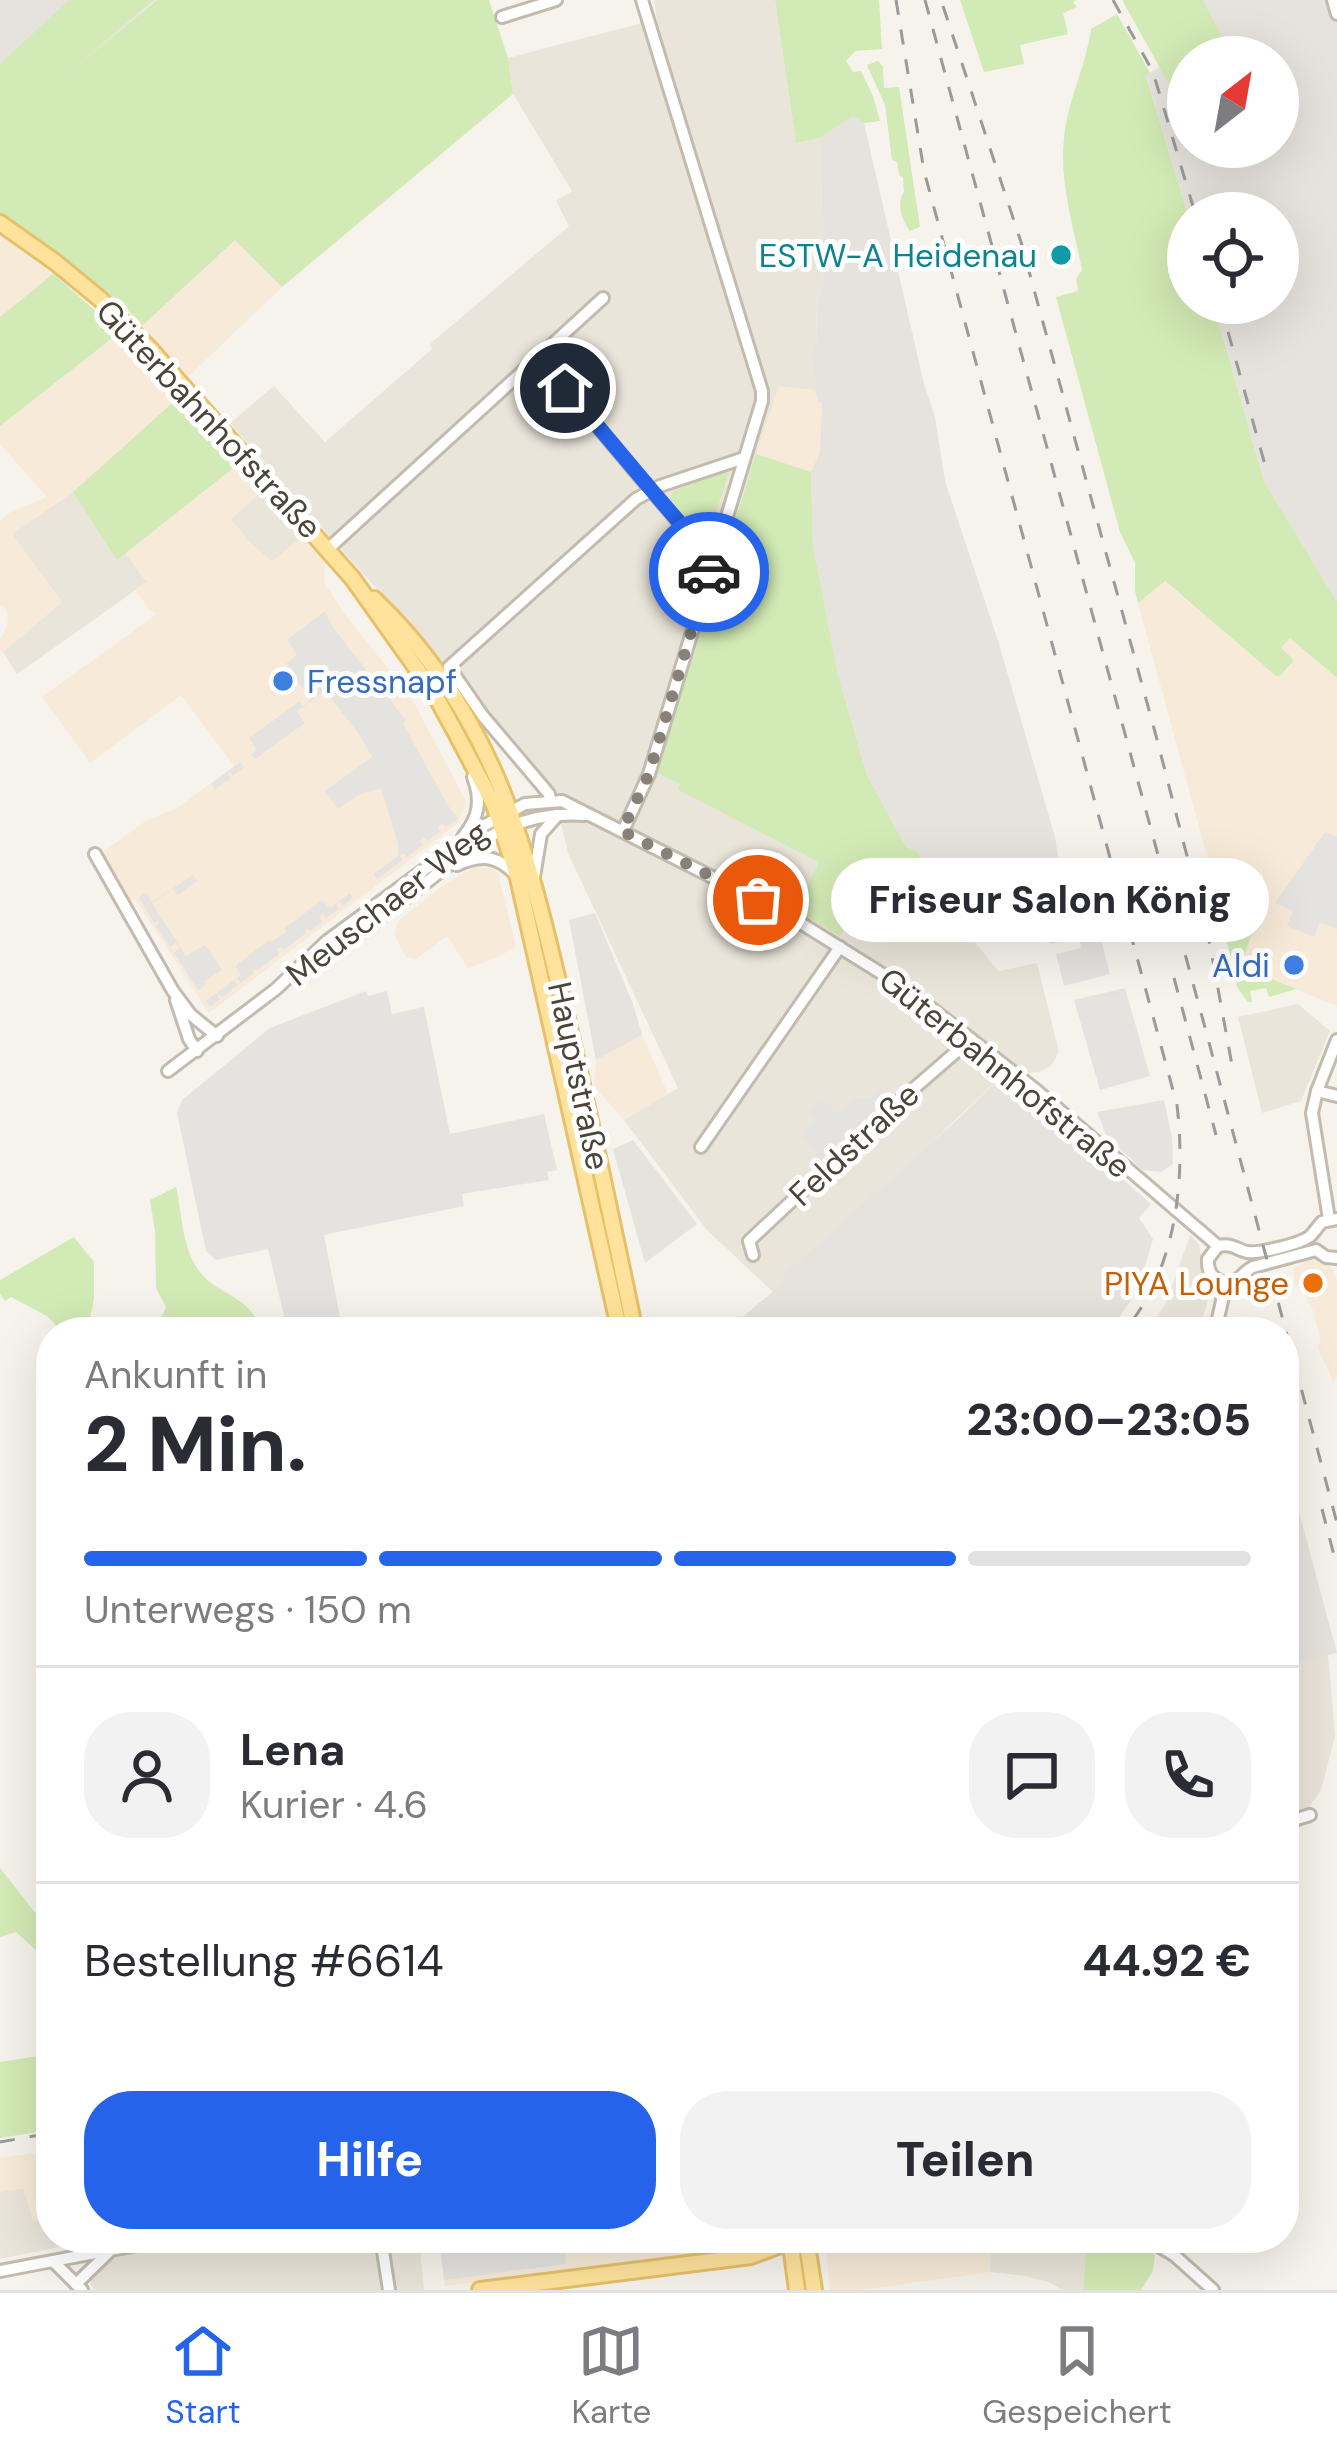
<!DOCTYPE html>
<html lang="de">
<head>
<meta charset="utf-8">
<style>
  body { margin:0; font-family:"DM Sans",sans-serif; background:#f2f2f3; color:#2b2b33; height:100vh; display:flex; flex-direction:column; font-size:45px; white-space:nowrap }
  * { box-sizing:border-box; margin:0 }
  p { font-size:39px; color:#7c7c81 }
  .icon { flex:none; width:66px; height:66px; fill:none; stroke:currentColor; stroke-width:2; stroke-linecap:round; stroke-linejoin:round }
  .map { position:relative; flex:1; overflow:hidden }
  .drawer { position:absolute; left:36px; top:1317px; width:1263px; height:936px; display:flex; flex-direction:column; background:#fff; border-radius:48px; box-shadow:0 12px 48px #0002 }
  .drawer>* { flex:none }
  .needle { width:78px; rotate:31deg }
  .buttons { position:absolute; left:1167px; top:36px; display:grid; gap:24px }
  .buttons a { display:grid; place-items:center; width:132px; height:132px; border-radius:50%; background:#fff; box-shadow:0 12px 48px #0002; font-size:60px }
  .pin { position:absolute; display:grid; place-items:center; width:102px; height:102px; color:#fff; margin:-51px; border:6px solid #fff; border-radius:50%; box-shadow:0 3px 12px #0007 }
  .courier { position:absolute; display:grid; place-items:center; width:120px; height:120px; margin:-60px; border:9px solid #2563eb; border-radius:50%; background:#fff; color:#222; box-shadow:0 3px 15px #0007 }
  .bubble { position:absolute; height:84px; border-radius:42px; background:#fff; box-shadow:0 12px 48px #0002; font-size:39px; font-weight:800; line-height:84px; text-align:center }
  .headline em { font-style:normal; font-weight:800 }
  .headline div { display:flex; flex-direction:column-reverse }
  .headline { display:flex; align-items:center; justify-content:space-between; height:204px; padding:0 48px }
  h1 { font-size:78px; font-weight:800; line-height:90px }
  .bar { display:grid; grid-template-columns:repeat(4,1fr); gap:18px 12px; align-content:center; height:144px; padding:0 48px }
  .bar i { height:15px; border-radius:9px; background:#e1e1e2 }
  .bar .selected { background:#2563eb }
  .bar p { grid-column:span 4 }
  .line { display:flex; align-items:center; gap:30px; padding:0 48px; border-top:3px solid #e1e1e2 }
  .line div { flex:1 }
  .round { display:grid; place-items:center; flex:none; width:126px; height:126px; border-radius:48px; background:#f2f2f3 }
  .cta { display:flex; gap:24px; margin-top:auto; padding:24px 48px }
  .cta a { flex:1; height:138px; border-radius:48px; background:#2563eb; color:#fff; font-size:48px; font-weight:800; line-height:138px; text-align:center }
  .cta a+a { background:#f2f2f3; color:#2b2b33 }
  .tab-bar { display:flex; justify-content:space-around; align-items:center; height:168px; border-top:3px solid #e1e1e2; background:#fff; font-size:33px; color:#7c7c81 }
  .tab-bar a { display:grid; justify-items:center; gap:6px }
  .tab-bar .selected { color:#2563eb }
  .map>svg:first-child { display:block }
</style>
</head>
<body>
<div class="map">
<svg width="1337" height="2290" viewBox="0 0 1337 2290">
  <rect width="100%" height="100%" fill="#f6f3ec"/>
  <g fill="#eae5da">
    <path d="M 654,0 L 775,0 L 796,143 L 820,138 L 824,286 L 816,302 L 817,340 L 812,352 L 822,402 L 811,472 L 757,454 L 679,789 L 820,862 L 840,935 L 870,888 L 887,899 L 890,896 L 944,938 L 974,941 L 998,971 L 1037,963 L 1059,1052 L 1051,1066 L 1039,1072 L 1003,1075 L 773,1292 L 707,1230 L 624,1120 L 678,1088 L 568,853 L 553,789 L 230,423 L 274,386 L 325,442 L 432,349 L 430,344 L 569,226 L 556,201 L 572,191 L 513,94 L 508,58 L 657,19 Z"/>
    <path d="M 73,492 L 117,559 L 125,553 L 147,582 L 17,674 L 3,652 L 62,602 L 12,534 Z"/>
    <path d="M 261,492 L 302,537 L 272,562 L 248,541 L 231,519 Z"/>
    <path d="M 1298,1004 L 1330,1031 L 1301,1101 L 1262,1113 L 1238,1017 Z"/>
    <path d="M 1190,1235 L 1199,1245 L 1209,1297 L 1199,1330 L 1203,1332 L 1148,1332 L 1167,1301 Z"/>
    <path d="M 1328,1655 L 1335,1736 L 1321,1790 L 1306,1812 L 1288,1814 L 1284,1796 L 1284,1666 Z"/>
    <path d="M 23,2188 L 33,2220 L 51,2217 L 51,2238 L 103,2238 L 0,2259 L 0,2192 Z"/>
    <path d="M 211,2238 L 376,2238 L 385,2290 L 96,2290 L 91,2286 L 90,2280 L 96,2270 L 113,2254 Z"/>
    <path d="M 385,2238 L 419,2238 L 424,2290 L 393,2290 Z"/>
    <path d="M 989,2238 L 1087,2238 L 1083,2290 L 1062,2290 L 1051,2283 L 1027,2276 L 990,2272 Z"/>
  </g>
  <g fill="#f7ead8">
    <path d="M 4,238 L 53,274 L 0,317 L 0,242 Z"/>
    <path d="M 236,239 L 282,287 L 188,377 L 142,326 Z"/>
    <path d="M 120,332 L 179,397 L 73,492 L 12,534 L 62,602 L 3,652 L 0,650 L 0,639 L 7,627 L 8,616 L 6,609 L 0,606 L 0,520 L 9,513 L 47,497 L 0,444 L 0,426 Z"/>
    <path d="M 779,386 L 815,390 L 818,401 L 822,402 L 820,452 L 811,472 L 756,454 Z"/>
    <path d="M 237,465 L 261,492 L 231,519 L 248,541 L 271,562 L 302,537 L 325,563 L 324,582 L 344,613 L 412,699 L 466,801 L 458,823 L 209,1013 L 135,899 L 126,903 L 99,855 L 147,820 L 177,808 L 234,766 L 181,695 L 90,763 L 42,697 L 157,614 L 149,609 L 135,590 L 147,581 L 125,553 Z"/>
    <path d="M 1164,581 L 1276,676 L 1279,676 L 1294,660 L 1281,648 L 1290,638 L 1337,678 L 1337,1006 L 1240,966 L 1248,931 L 1211,871 L 1138,603 Z"/>
    <path d="M 475,867 L 489,868 L 498,873 L 516,947 L 496,958 L 468,968 L 447,936 L 416,959 L 406,957 L 394,934 L 399,920 L 445,884 Z"/>
    <path d="M 642,1035 L 668,1094 L 624,1120 L 594,1086 L 596,1060 Z"/>
    <path d="M 1312,1257 L 1331,1267 L 1337,1281 L 1337,1378 L 1333,1381 L 1317,1346 L 1321,1343 L 1313,1311 L 1301,1286 L 1295,1286 L 1293,1269 Z"/>
    <path d="M 51,2151 L 51,2217 L 33,2221 L 23,2188 L 0,2192 L 0,2158 Z"/>
    <path d="M 439,2238 L 766,2238 L 726,2253 L 445,2286 Z"/>
    <path d="M 832,2238 L 989,2238 L 990,2272 L 862,2290 L 830,2290 L 826,2250 Z"/>
  </g>
  <g fill="#e6e2dd">
    <path d="M 0,0 L 156,0 L 0,131 Z"/>
    <path d="M 1203,0 L 1331,0 L 1337,17 L 1337,602 L 1264,481 L 1213,303 L 1278,303 L 1278,213 L 1188,213 L 1188,215 L 1146,75 L 1160,67 L 1188,118 L 1188,147 L 1278,147 L 1278,57 L 1233,57 Z"/>
    <path d="M 853,116 L 864,123 L 924,384 L 935,417 L 945,481 L 999,644 L 1055,837 L 1063,889 L 1055,908 L 1028,918 L 1030,929 L 992,940 L 944,938 L 890,896 L 915,885 L 919,891 L 929,887 L 917,851 L 906,847 L 867,775 L 838,675 L 813,545 L 811,472 L 820,452 L 822,403 L 818,402 L 812,352 L 817,340 L 816,302 L 824,286 L 820,138 Z"/>
    <path d="M 595,913 L 633,1004 L 642,1035 L 596,1060 L 569,920 Z"/>
    <path d="M 1003,1075 L 1151,1204 L 1139,1218 L 1153,1239 L 1138,1290 L 1109,1332 L 735,1332 L 732,1326 L 776,1289 L 786,1273 L 959,1118 Z"/>
    <path d="M 633,1140 L 697,1224 L 645,1263 L 613,1149 Z"/>
    <path d="M 1299,1512 L 1337,1653 L 1284,1666 L 1284,1516 Z"/>
  </g>
  <g fill="#d2eab5">
    <path d="M 69,0 L 153,0 L 62,78 L 157,0 L 489,0 L 508,58 L 513,94 L 282,287 L 235,240 L 142,326 L 121,303 L 0,214 L 0,64 Z"/>
    <path d="M 775,0 L 879,0 L 882,49 L 855,51 L 846,61 L 853,72 L 861,71 L 873,96 L 880,121 L 864,123 L 853,116 L 820,138 L 796,143 Z"/>
    <path d="M 960,0 L 1076,0 L 1073,2 L 1077,7 L 1063,13 L 1068,34 L 1020,45 L 1024,64 L 984,72 Z"/>
    <path d="M 1122,0 L 1203,0 L 1233,57 L 1188,57 L 1188,118 Z"/>
    <path d="M 1117,14 L 1150,73 L 1146,76 L 1188,215 L 1188,303 L 1213,303 L 1264,481 L 1337,602 L 1337,678 L 1290,638 L 1281,648 L 1294,660 L 1279,677 L 1276,676 L 1165,581 L 1138,603 L 1135,591 L 1135,563 L 1120,532 L 1056,297 L 1078,291 L 1076,279 L 1082,270 C 1074,229 1059,181 1064,139 C 1067,101 1086,67 1091,29 Z"/>
    <path d="M 878,61 L 883,67 L 884,88 L 899,87 L 920,227 L 910,231 C 902,221 896,202 904,192 L 903,178 L 899,175 L 897,162 L 892,160 L 885,105 L 867,65 Z"/>
    <path d="M 53,274 L 120,332 L 0,426 L 0,317 Z"/>
    <path d="M 179,397 L 237,465 L 117,560 L 73,492 Z"/>
    <path d="M 756,454 L 811,472 L 813,545 L 838,675 L 867,775 L 906,847 L 917,851 L 933,880 L 929,887 L 919,891 L 914,886 L 888,899 L 870,888 L 840,936 L 796,910 L 819,862 L 678,790 L 680,784 L 657,773 Z"/>
    <path d="M 724,471 L 729,472 L 707,541 L 670,499 L 674,491 Z"/>
    <path d="M 1211,871 L 1248,930 L 1255,926 L 1240,966 L 1296,989 L 1269,997 L 1266,988 L 1250,991 L 1252,1002 L 1248,1002 L 1237,987 Z"/>
    <path d="M 176,1187 C 182,1213 182,1250 200,1272 C 221,1298 247,1292 263,1332 L 159,1332 L 156,1329 L 166,1307 L 156,1288 L 155,1231 L 150,1200 Z"/>
    <path d="M 74,1237 L 94,1262 L 94,1299 L 87,1332 L 62,1332 L 47,1316 L 11,1297 L 5,1301 L 0,1294 L 0,1280 Z"/>
    <path d="M 0,1868 L 51,1933 L 51,1964 L 16,1932 L 0,1937 Z"/>
    <path d="M 51,2054 L 51,2130 L 0,2138 L 0,2062 Z"/>
    <path d="M 1087,2238 L 1119,2239 L 1155,2254 L 1153,2271 L 1141,2290 L 1083,2290 Z"/>
  </g>
  <g fill="#e5e3e0">
    <path d="M 325,611 L 334,629 L 406,720 L 403,723 L 448,806 L 458,819 L 446,827 L 442,823 L 438,827 L 441,831 L 428,841 L 424,838 L 420,841 L 423,845 L 407,857 L 403,853 L 400,856 L 403,860 L 377,879 L 374,874 L 398,856 L 398,844 L 381,788 L 358,795 L 338,809 L 325,791 L 372,757 L 359,734 L 325,691 L 297,711 L 305,723 L 255,759 L 251,754 L 241,762 L 244,767 L 233,776 L 227,772 L 231,778 L 215,789 L 211,784 L 256,750 L 249,738 L 299,702 L 303,706 L 311,700 L 286,664 L 297,655 L 287,640 Z"/>
    <path d="M 1325,832 L 1337,837 L 1337,929 L 1320,922 L 1314,937 L 1287,926 L 1293,911 L 1275,903 Z"/>
    <path d="M 193,875 L 197,881 L 178,895 L 173,889 L 152,903 L 186,956 L 205,945 L 222,970 L 204,981 L 205,986 L 198,990 L 174,953 L 180,948 L 176,942 L 170,947 L 156,926 L 160,921 L 154,923 L 139,897 L 146,893 L 152,902 Z"/>
    <path d="M 350,893 L 353,898 L 343,906 L 340,902 L 337,904 L 339,909 L 326,918 L 323,914 L 319,917 L 322,922 L 310,931 L 306,928 L 306,933 L 284,950 L 281,947 L 277,949 L 279,954 L 257,971 L 252,968 L 254,973 L 241,983 L 237,979 L 234,981 L 238,985 L 223,997 L 217,994 L 220,999 L 210,1007 L 206,1001 L 241,975 L 235,966 L 269,940 L 271,942 L 286,932 L 285,928 L 322,900 L 330,908 Z"/>
    <path d="M 1084,919 L 1097,924 L 1110,974 L 1064,986 L 1056,954 L 1081,948 L 1079,938 L 1050,944 L 1047,929 Z"/>
    <path d="M 1125,988 L 1150,1076 L 1100,1090 L 1074,1000 Z"/>
    <path d="M 366,991 L 368,996 L 387,991 L 392,1014 L 424,1007 L 450,1134 L 544,1114 L 557,1170 L 547,1172 L 549,1180 L 462,1194 L 464,1206 L 324,1235 L 343,1332 L 288,1332 L 268,1249 L 216,1260 L 206,1251 L 177,1113 L 182,1100 L 270,1028 Z"/>
    <path d="M 880,1090 L 891,1101 L 882,1114 L 875,1109 L 872,1112 L 877,1118 L 825,1162 L 803,1136 L 814,1119 L 808,1114 L 821,1097 L 838,1115 L 858,1098 L 872,1098 Z"/>
    <path d="M 1164,1100 L 1172,1138 L 1173,1164 L 1161,1172 L 1143,1170 L 1107,1137 L 1097,1112 Z"/>
    <path d="M 439,2238 L 563,2238 L 566,2264 L 444,2280 Z"/>
  </g>
  <g fill="none" stroke-linecap="round" stroke-linejoin="round">
    <defs>
      <g id="minor">
        <path d="M 1333,0 L 1337,14"/>
        <path d="M 502,17 L 556,0"/>
        <path d="M 540,358 C 598,425 652,495 713,560"/>
        <path d="M 328,549 L 603,298"/>
        <path d="M 550,800 L 549,794 L 483,716 L 449,667 L 636,499 L 660,486 L 744,458"/>
        <path d="M 623,831 L 649,774 L 762,401 L 762,391 L 642,0"/>
        <path d="M 463,837 C 479,817 482,801 473,777"/>
        <path d="M 95,854 L 173,991 L 191,1015 L 217,1036"/>
        <path d="M 457,865 C 480,854 497,855 515,874"/>
        <path d="M 534,877 L 541,834 L 558,815"/>
        <path d="M 299,974 C 338,949 375,921 412,893 C 469,851 508,809 585,815"/>
        <path d="M 176,1000 L 189,1039 L 197,1051"/>
        <path d="M 168,1071 L 276,989 L 327,941 L 485,825 L 525,804 L 562,801 L 791,917 L 908,990 L 1036,1090 L 1218,1246"/>
        <path d="M 1317,1091 L 1337,1096"/>
        <path d="M 701,1147 L 840,947"/>
        <path d="M 1329,1219 L 1312,1113 L 1317,1091 L 1337,1040"/>
        <path d="M 1218,1246 C 1233,1243 1235,1249 1247,1252 C 1259,1254 1299,1244 1309,1237 C 1314,1233 1317,1227 1322,1222 L 1337,1219"/>
        <path d="M 1218,1246 L 1208,1259 C 1207,1272 1213,1280 1226,1283"/>
        <path d="M 753,1255 L 749,1241 L 889,1110 L 971,1039"/>
        <path d="M 1226,1283 C 1240,1283 1242,1272 1253,1267 L 1316,1250 L 1326,1257 L 1337,1258"/>
        <path d="M 1215,1332 L 1226,1283"/>
        <path d="M 1284,1823 L 1310,1815"/>
        <path d="M 381,2238 L 389,2290"/>
        <path d="M 1145,2238 L 1174,2255 L 1213,2290"/>
        <path d="M 53,2261 L 82,2290"/>
        <path d="M 0,2271 L 174,2238"/>
        <path d="M 76,2284 L 108,2253"/>
      </g>
      <g id="major">
        <path d="M 0,223 L 55,262 L 100,299 L 151,350 L 353,579 L 434,693 L 457,735 L 494,805 L 518,878 L 620,1332"/>
        <path d="M 374,599 C 508,726 534,883 575,1053 C 596,1146 616,1239 635,1332"/>
        <path d="M 790,2238 L 797,2290"/>
        <path d="M 806,2238 L 814,2290"/>
        <path d="M 480,2290 L 751,2256 L 799,2238"/>
      </g>
    </defs>
    <use href="#minor" stroke="#c2bbae" stroke-width="16"/>
    <use href="#major" stroke="#e6c16a" stroke-width="20"/>
    <use href="#minor" stroke="#fff" stroke-width="10"/>
    <use href="#major" stroke="#ffe39c" stroke-width="14"/>
    <g stroke="#9a9a9a" stroke-width="3" stroke-dasharray="15 15" stroke-linecap="butt">
      <path d="M 896,0 L 924,171 L 1177,1105 C 1186,1181 1176,1272 1123,1332"/>
      <path d="M 925,0 L 1203,1020 L 1337,1523"/>
      <path d="M 1113,0 L 1153,72 L 1195,213"/>
      <path d="M 943,6 L 1021,242 L 1155,732 L 1210,945 L 1234,1076"/>
      <path d="M 1220,303 L 1265,465"/>
      <path d="M 1174,978 L 1216,1135"/>
      <path d="M 1322,1509 L 1337,1567"/>
      <path d="M 0,2142 L 51,2133"/>
    </g>
  </g>
  <g fill="none" stroke-linecap="round" stroke-linejoin="round">
    <path stroke="#878178" stroke-width="12" stroke-dasharray="0 21.6" d="M 709,572 L 649,774 L 622,831 L 758,900"/>
    <path stroke="#2563eb" stroke-width="15" d="M 565,388 C 615,445 661,504 713,560 L 709,572"/>
  </g>
  <circle fill="#0f9aa8" stroke="#fff" stroke-width="4.5" cx="1061" cy="255" r="12"/>
  <g fill="#3f7fe0" stroke="#fff" stroke-width="4.5">
    <circle cx="283" cy="681" r="12"/>
    <circle cx="1294" cy="965" r="12"/>
  </g>
  <circle fill="#e8710a" stroke="#fff" stroke-width="4.5" cx="1313" cy="1283" r="12"/>
  <g text-anchor="middle" dominant-baseline="central" stroke-width="10" stroke-linejoin="round" paint-order="stroke">
    <g font-size="33" fill="#0d838f" stroke="#fff" text-anchor="end">
      <text x="1037" y="255">ESTW-A Heidenau</text>
    </g>
    <g font-size="33" fill="#4b4439" stroke="#fff">
      <text transform="translate(209 419) rotate(47)">Güterbahnhofstraße</text>
      <text transform="translate(387 903) rotate(-38)">Meuschaer Weg</text>
      <text transform="translate(1005 1073) rotate(39)">Güterbahnhofstraße</text>
      <text transform="translate(579 1076) rotate(78)">Hauptstraße</text>
      <text transform="translate(854 1144) rotate(-43)">Feldstraße</text>
    </g>
    <g font-size="33" fill="#366cbe" stroke="#fff" text-anchor="start">
      <text x="307" y="681">Fressnapf</text>
      <text x="1270" y="965" text-anchor="end">Aldi</text>
    </g>
    <g font-size="33" fill="#c56008" stroke="#fff" text-anchor="end">
      <text x="1289" y="1283">PIYA Lounge</text>
    </g>
  </g>
</svg>
<div class="buttons">
<a><svg class="needle" viewBox="-14 -14 28 28"><path d="M0-13l5 13h-10z" fill="#e53935"/><path d="M0 13l5-13h-10z" fill="#7c7c81"/></svg></a>
<a><svg class="icon" aria-label="locate" viewBox="0 0 24 24"><circle cx="12" cy="12" r="6"/><path d="M12 2v4M12 18v4M2 12h4M18 12h4"/></svg></a>
</div>
<div class="pin" style="left:758px;top:900px;background:#ea580c"><svg class="icon" aria-label="bag" viewBox="0 0 24 24"><path d="M5 8h14l-1 12H6zM9 8a3 3 0 0 1 6 0"/></svg></div>
<div class="pin" style="left:565px;top:388px;background:#1f2937"><svg class="icon" aria-label="home" viewBox="0 0 24 24"><path d="M3 11l9-7 9 7M6 9v11h12V9"/></svg></div>
<div class="courier" style="left:709px;top:572px"><svg class="icon" aria-label="car" viewBox="0 0 24 24"><path d="M5 17H2v-5l4-1 3-4h7l3 4 3 1v5h-3M9 17h6M6 11h13"/><circle cx="7" cy="17" r="2"/><circle cx="17" cy="17" r="2"/></svg></div>
<div class="bubble" style="left:831px;top:858px;width:438px">Friseur Salon König</div>
<section class="drawer">
<div class="headline"><div><h1>2 Min.</h1><p>Ankunft in</p></div><em>23:00–23:05</em></div>
<div class="bar"><i class="selected"></i><i class="selected"></i><i class="selected"></i><i></i><p>Unterwegs · 150 m</p></div>
<div class="line" style="height:216px"><a class="round"><svg class="icon" aria-label="person" viewBox="0 0 24 24"><circle cx="12" cy="8" r="4"/><path d="M4 21q1-7 8-7t8 7"/></svg></a><div><b>Lena</b><p>Kurier · 4.6</p></div><a class="round"><svg class="icon" aria-label="chat" viewBox="0 0 24 24"><path d="M4 5h16v11H9l-5 4z"/></svg></a><a class="round"><svg class="icon" aria-label="phone" viewBox="0 0 24 24"><path d="M5 4h4l2 5-3 2q2 4 5 5l2-3 5 2v4C11 20 4 13 5 4z"/></svg></a></div>
<div class="line" style="height:156px"><div>Bestellung #6614</div><b>44.92 €</b></div>
<div class="cta"><a>Hilfe</a><a>Teilen</a></div>
</section>
</div>
<nav class="tab-bar">
<a class="selected"><svg class="icon" aria-label="home" viewBox="0 0 24 24"><path d="M3 11l9-7 9 7M6 9v11h12V9"/></svg>Start</a>
<a><svg class="icon" aria-label="map" viewBox="0 0 24 24"><path d="M3 6l6-2 6 2 6-2v14l-6 2-6-2-6 2zM9 4v14M15 6v14"/></svg>Karte</a>
<a><svg class="icon" aria-label="saved" viewBox="0 0 24 24"><path d="M7 4h10v16l-5-4-5 4z"/></svg>Gespeichert</a>
</nav>
</body>
</html>
